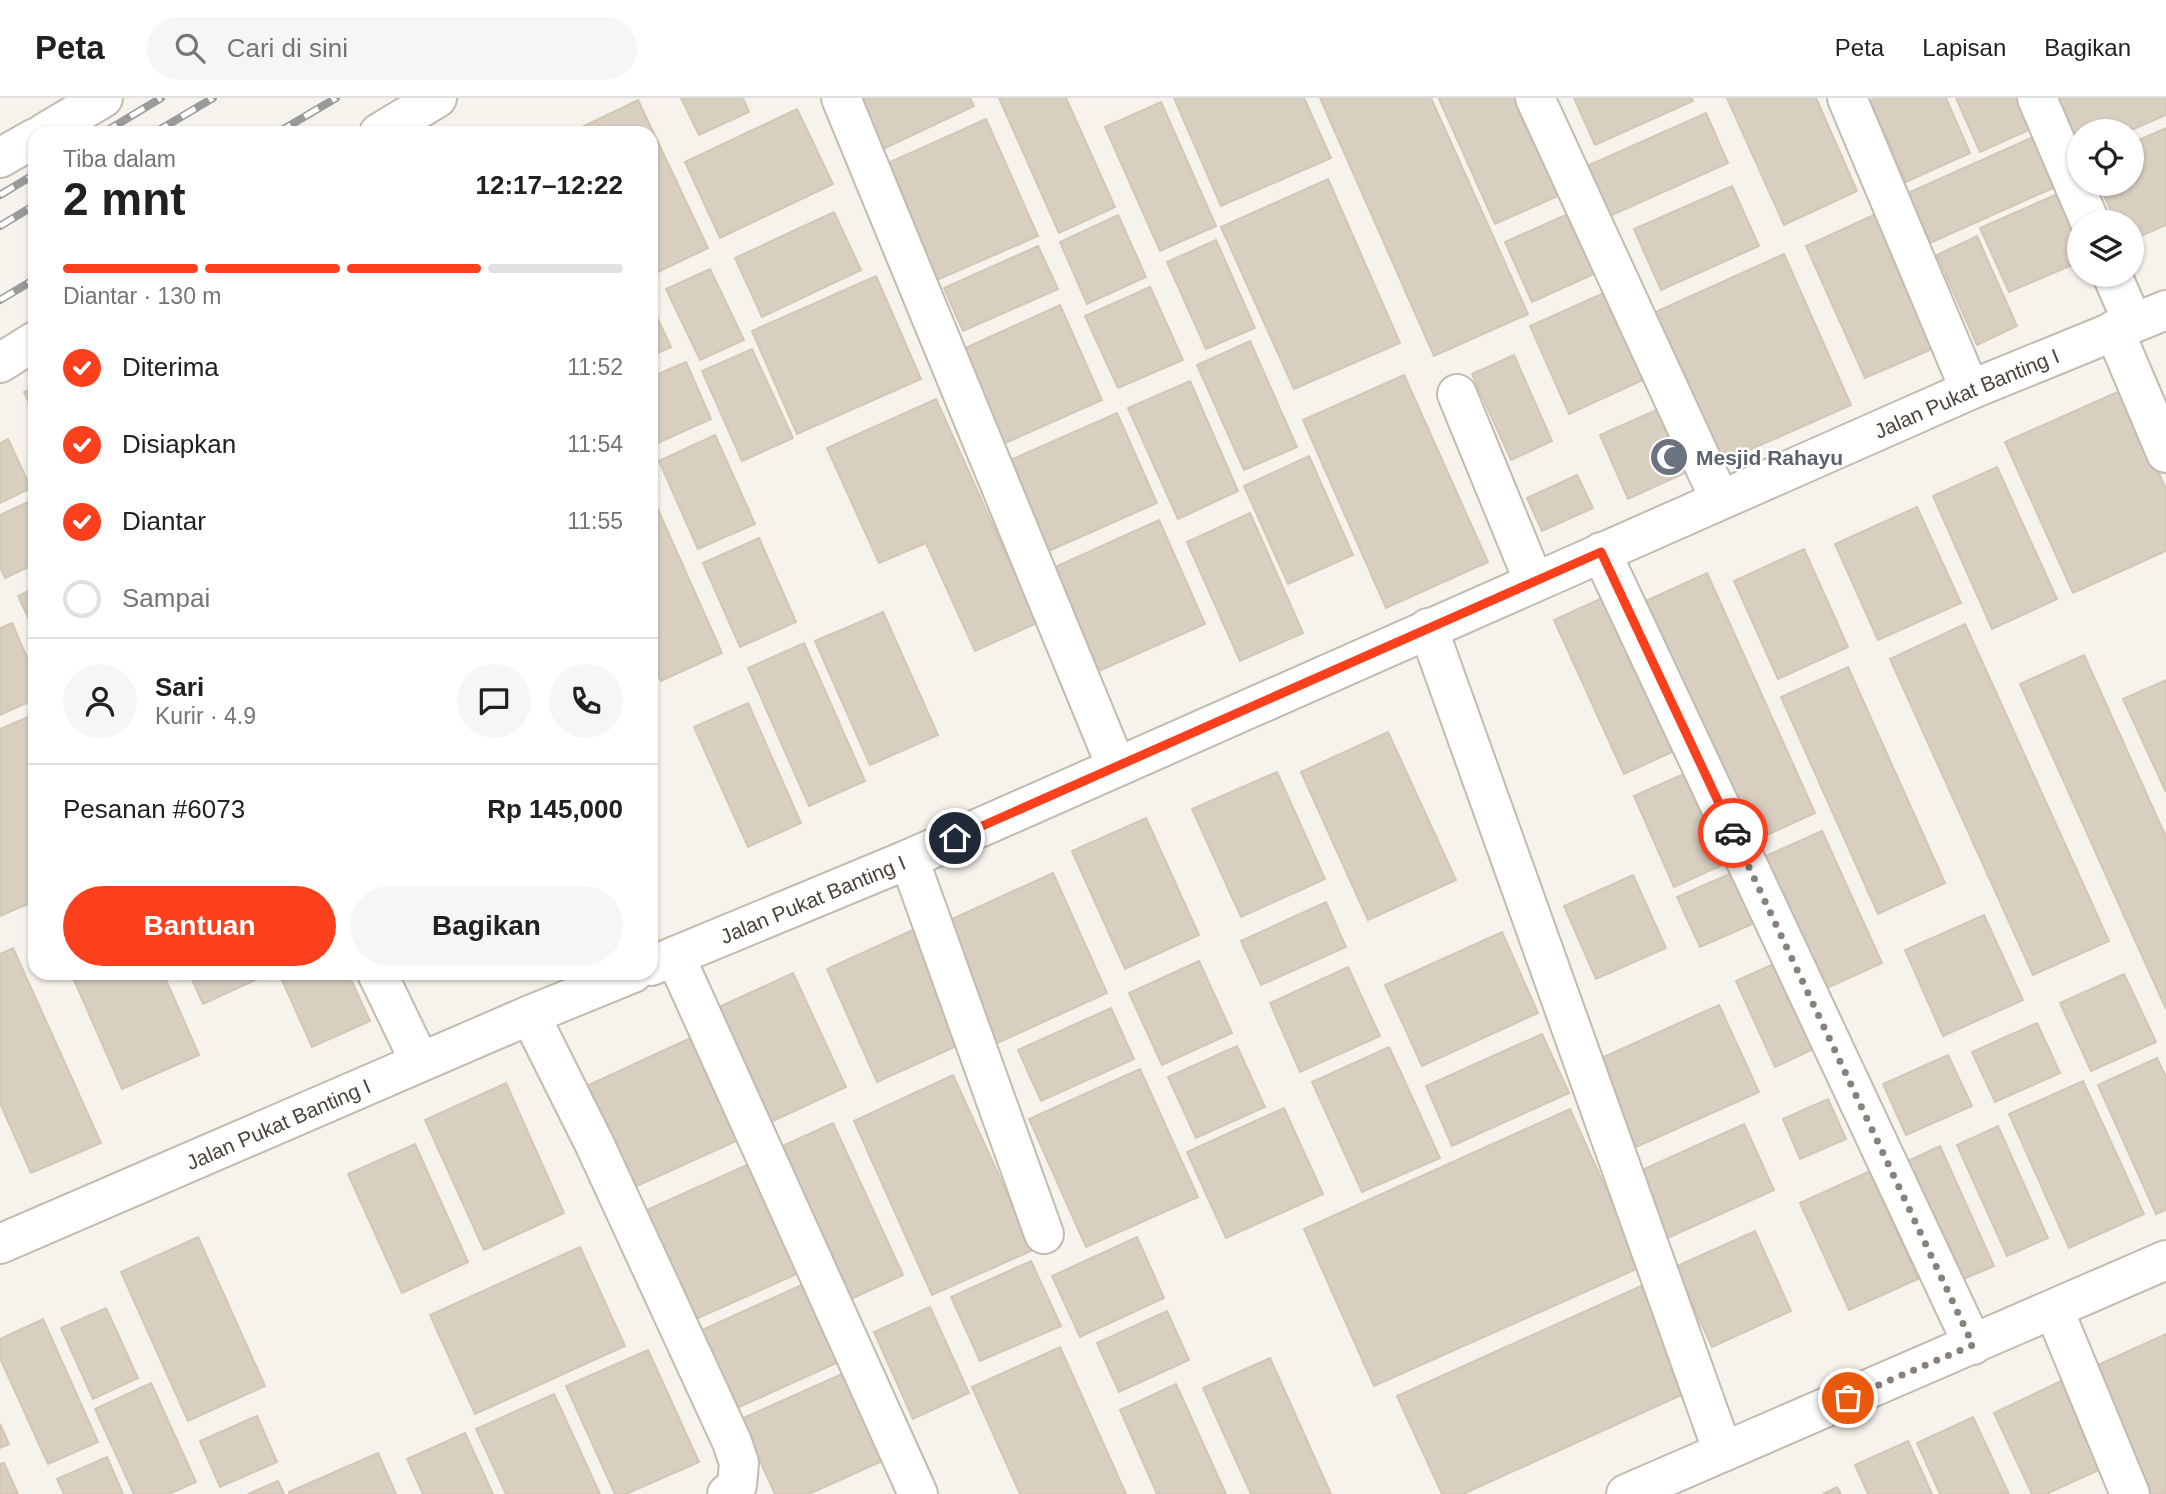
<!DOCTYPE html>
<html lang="id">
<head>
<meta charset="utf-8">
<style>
  body { margin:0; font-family:Arial,sans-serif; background:#f6f6f6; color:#202124; height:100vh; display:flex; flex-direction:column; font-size:26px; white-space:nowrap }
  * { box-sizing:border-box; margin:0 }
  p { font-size:23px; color:#757577 }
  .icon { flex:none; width:38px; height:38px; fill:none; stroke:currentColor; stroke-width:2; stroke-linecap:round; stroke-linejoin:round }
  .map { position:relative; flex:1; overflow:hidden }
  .drawer { position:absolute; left:28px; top:28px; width:630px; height:854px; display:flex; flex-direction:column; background:#fff; border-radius:21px; box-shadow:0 2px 5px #0004 }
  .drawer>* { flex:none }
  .controls { position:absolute; left:2067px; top:21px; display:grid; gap:14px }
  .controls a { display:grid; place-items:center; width:77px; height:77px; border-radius:50%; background:#fff; box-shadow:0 2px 5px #0004; font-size:35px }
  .pin { position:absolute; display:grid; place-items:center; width:60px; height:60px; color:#fff; margin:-30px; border:4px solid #fff; border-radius:50%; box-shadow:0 2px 7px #0007 }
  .courier { position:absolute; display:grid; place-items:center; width:70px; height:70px; margin:-35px; border:5px solid #fc3f1d; border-radius:50%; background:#fff; color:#222; box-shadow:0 2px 9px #0007 }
  .head em { font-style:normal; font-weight:700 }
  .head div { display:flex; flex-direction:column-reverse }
  .head { display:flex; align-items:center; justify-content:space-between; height:119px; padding:0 35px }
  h1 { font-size:46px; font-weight:700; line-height:52px }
  .bar { display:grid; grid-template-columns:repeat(4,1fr); gap:10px 7px; align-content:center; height:84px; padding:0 35px }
  .bar i { height:9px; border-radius:5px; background:#e0e0e0 }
  .bar .on { background:#fc3f1d }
  .bar p { grid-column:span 4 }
  .line { display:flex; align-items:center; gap:18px; padding:0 35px; border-top:2px solid #e0e0e0 }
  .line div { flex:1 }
  .round { display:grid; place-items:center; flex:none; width:74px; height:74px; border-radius:37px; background:#f6f6f6 }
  ol { padding:0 35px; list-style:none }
  li { display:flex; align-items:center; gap:21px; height:77px }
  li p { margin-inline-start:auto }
  li .icon { padding:7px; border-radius:50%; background:#fc3f1d; color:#fff; stroke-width:4 }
  li:last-child { color:#757577 }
  li i { width:38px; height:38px; border:4px solid #e0e0e0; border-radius:50% }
  .button { display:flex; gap:14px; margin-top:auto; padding:14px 35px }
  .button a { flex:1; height:80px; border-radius:42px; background:#fc3f1d; color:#fff; font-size:28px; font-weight:700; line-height:80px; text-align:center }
  .button a+a { background:#f6f6f6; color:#202124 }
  header { display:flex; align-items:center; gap:42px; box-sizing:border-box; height:98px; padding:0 35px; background:#fff; border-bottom:2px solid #e0e0e0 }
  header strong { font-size:33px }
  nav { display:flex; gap:38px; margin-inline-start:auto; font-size:24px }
  .search { width:490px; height:63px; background:#f6f6f6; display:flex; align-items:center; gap:18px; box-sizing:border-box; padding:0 24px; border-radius:38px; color:#757577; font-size:26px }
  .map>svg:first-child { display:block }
</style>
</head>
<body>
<header>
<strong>Peta</strong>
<div class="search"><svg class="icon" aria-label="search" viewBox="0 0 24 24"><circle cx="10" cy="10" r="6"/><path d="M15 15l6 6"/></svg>Cari di sini</div>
<nav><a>Peta</a><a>Lapisan</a><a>Bagikan</a></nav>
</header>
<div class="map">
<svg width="2166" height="1396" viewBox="0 0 2166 1396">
  <rect width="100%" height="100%" fill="#f6f3ec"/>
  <g fill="#d8cfc1" stroke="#d3c7b4" stroke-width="2">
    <path d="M 681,0 L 743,0 L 749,14 L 699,37 Z"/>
    <path d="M 854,0 L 970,0 L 974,8 L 879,53 Z"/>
    <path d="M 999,0 L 1066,0 L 1115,109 L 1059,135 Z"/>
    <path d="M 1174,0 L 1304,0 L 1331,60 L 1221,108 Z"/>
    <path d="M 1320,0 L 1431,0 L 1528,216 L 1434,258 Z"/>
    <path d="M 1441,0 L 1516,0 L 1560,97 L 1495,126 L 1439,1 Z"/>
    <path d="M 1574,0 L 1692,0 L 1693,3 L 1595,47 Z"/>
    <path d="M 1727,0 L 1816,0 L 1857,93 L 1784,127 Z"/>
    <path d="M 1875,0 L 1946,0 L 1970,55 L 1906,84 L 1870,3 Z"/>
    <path d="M 1956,0 L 2018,0 L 2031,31 L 1980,54 Z"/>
    <path d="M 2053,0 L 2166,0 L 2166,17 L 2129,33 L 2079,33 L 2079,56 Z"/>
    <path d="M 638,2 L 708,150 L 652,177 L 651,35 L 585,35 L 582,29 Z"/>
    <path d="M 1161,4 L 1216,128 L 1160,153 L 1105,29 Z"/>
    <path d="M 797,11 L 833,86 L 720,140 L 685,64 Z"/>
    <path d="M 1706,15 L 1728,65 L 1610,118 L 1587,68 Z"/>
    <path d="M 986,21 L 1038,138 L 930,185 L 879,69 Z"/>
    <path d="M 2166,30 L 2166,127 L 2132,142 L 2132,124 L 2116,124 L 2099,86 L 2132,86 L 2132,45 Z"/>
    <path d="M 2033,39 L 2055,89 L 1930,145 L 1908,95 Z"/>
    <path d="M 1328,81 L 1400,245 L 1294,291 L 1221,129 Z"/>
    <path d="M 1732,88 L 1759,148 L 1661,192 L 1634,131 Z"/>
    <path d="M 2062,94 L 2079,133 L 2079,164 L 2009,194 L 1980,130 Z"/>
    <path d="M 834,114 L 861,172 L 762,219 L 735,160 Z"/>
    <path d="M 1570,115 L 1596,175 L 1532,204 L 1505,144 Z"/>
    <path d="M 1878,115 L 1937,249 L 1865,280 L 1806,148 Z"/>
    <path d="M 1118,117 L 1146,179 L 1087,206 L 1060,144 Z"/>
    <path d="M 1977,138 L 2017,228 L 1977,247 L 1937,157 Z"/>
    <path d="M 1216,142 L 1255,230 L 1206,251 L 1167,164 Z"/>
    <path d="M 1038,148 L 1058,191 L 963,233 L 944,190 Z"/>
    <path d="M 1784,156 L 1851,307 L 1718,366 L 1651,216 Z"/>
    <path d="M 710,171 L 744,242 L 700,262 L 666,191 Z"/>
    <path d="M 876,178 L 921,281 L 797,336 L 752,233 Z"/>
    <path d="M 1150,189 L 1183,262 L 1118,290 L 1085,218 Z"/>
    <path d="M 1606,194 L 1645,281 L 1569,316 L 1530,228 Z"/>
    <path d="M 651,207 L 671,249 L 651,258 Z"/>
    <path d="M 1060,207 L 1102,302 L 1003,346 L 961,252 Z"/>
    <path d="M 1250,243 L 1297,349 L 1244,372 L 1197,267 Z"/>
    <path d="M 752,251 L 793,340 L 742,363 L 702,273 Z"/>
    <path d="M 1514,257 L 1552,343 L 1511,362 L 1472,276 Z"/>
    <path d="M 686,264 L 711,321 L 651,348 L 651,279 Z"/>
    <path d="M 1404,277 L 1488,464 L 1386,510 L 1303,322 Z"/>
    <path d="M 1190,283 L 1238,393 L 1178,421 L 1128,310 Z"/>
    <path d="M 35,289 L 35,318 L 24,294 Z"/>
    <path d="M 2122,292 L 2166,391 L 2166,453 L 2073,495 L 2005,344 Z"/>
    <path d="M 936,301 L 1037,525 L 975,553 L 926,445 L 879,465 L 827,350 Z"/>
    <path d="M 1670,306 L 1698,369 L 1628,401 L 1600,337 Z"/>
    <path d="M 1117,315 L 1157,405 L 1049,453 L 1008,363 Z"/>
    <path d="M 715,337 L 755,426 L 698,451 L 659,363 Z"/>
    <path d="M 8,341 L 31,390 L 0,405 L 0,345 Z"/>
    <path d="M 1309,358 L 1353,457 L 1288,486 L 1244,388 Z"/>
    <path d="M 1997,369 L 2057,501 L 1992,531 L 1933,398 Z"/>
    <path d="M 1577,377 L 1593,410 L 1542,433 L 1527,400 Z"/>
    <path d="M 28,404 L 35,418 L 35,466 L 5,480 L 0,469 L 0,417 Z"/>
    <path d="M 655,405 L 722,555 L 661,583 L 651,561 L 651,407 Z"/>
    <path d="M 1917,409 L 1961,505 L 1878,542 L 1835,446 Z"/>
    <path d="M 1250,415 L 1303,535 L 1240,563 L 1187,444 Z"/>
    <path d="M 1159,422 L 1205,526 L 1099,573 L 1053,470 Z"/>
    <path d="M 759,440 L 796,524 L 740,549 L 703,465 Z"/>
    <path d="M 1804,451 L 1848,549 L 1778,581 L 1734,483 Z"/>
    <path d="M 1707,475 L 1815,715 L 1745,747 L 1637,507 Z"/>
    <path d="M 35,490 L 35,534 L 18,498 Z"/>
    <path d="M 1613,495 L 1683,649 L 1624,676 L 1554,522 Z"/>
    <path d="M 883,514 L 938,637 L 870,667 L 815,543 Z"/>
    <path d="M 12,525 L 35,578 L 35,601 L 0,617 L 0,530 Z"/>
    <path d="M 1965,526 L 2109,843 L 2033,877 L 1890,561 Z"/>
    <path d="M 804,545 L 865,683 L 809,708 L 748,570 Z"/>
    <path d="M 2084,557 L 2166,739 L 2166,911 L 2020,586 Z"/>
    <path d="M 1848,569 L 1945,785 L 1878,816 L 1781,599 Z"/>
    <path d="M 2166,582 L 2166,694 L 2123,601 Z"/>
    <path d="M 748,605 L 801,725 L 748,749 L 694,629 Z"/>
    <path d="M 35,616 L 35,803 L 0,818 L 0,631 Z"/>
    <path d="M 1388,634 L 1456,782 L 1368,822 L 1301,674 Z"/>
    <path d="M 1277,674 L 1325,781 L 1241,819 L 1192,711 Z"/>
    <path d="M 1688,674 L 1729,764 L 1674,789 L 1634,698 Z"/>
    <path d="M 1146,720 L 1199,837 L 1125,871 L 1072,753 Z"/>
    <path d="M 1822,733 L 1882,865 L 1816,895 L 1757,762 Z"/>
    <path d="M 1734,774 L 1757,824 L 1700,849 L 1677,799 Z"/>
    <path d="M 1053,775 L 1107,895 L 995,946 L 941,826 Z"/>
    <path d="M 1633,777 L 1666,850 L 1596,881 L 1564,808 Z"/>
    <path d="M 1326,804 L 1346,849 L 1261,887 L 1241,843 Z"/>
    <path d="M 1984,817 L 2023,902 L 1943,938 L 1905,852 Z"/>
    <path d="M 917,830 L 968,943 L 877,984 L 827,871 Z"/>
    <path d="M 1502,834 L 1538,915 L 1422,968 L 1385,887 Z"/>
    <path d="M 13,850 L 101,1045 L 31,1075 L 0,1005 L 0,856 Z"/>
    <path d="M 1787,860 L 1826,945 L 1775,969 L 1736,883 Z"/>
    <path d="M 1199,863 L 1232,935 L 1162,967 L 1129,895 Z"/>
    <path d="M 1348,869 L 1380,938 L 1300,974 L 1270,905 Z"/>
    <path d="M 71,875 L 163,875 L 199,957 L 122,991 Z"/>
    <path d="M 189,875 L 263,875 L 264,878 L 203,906 Z"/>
    <path d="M 279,875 L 348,875 L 370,923 L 312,949 Z"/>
    <path d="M 793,875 L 846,989 L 771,1024 L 719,909 Z"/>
    <path d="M 2124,876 L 2156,944 L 2091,973 L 2060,905 Z"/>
    <path d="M 1719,907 L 1759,994 L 1625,1054 L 1586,967 Z"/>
    <path d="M 1111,910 L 1134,961 L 1041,1003 L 1018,952 Z"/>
    <path d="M 2037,925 L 2060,975 L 1995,1004 L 1972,954 Z"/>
    <path d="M 699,936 L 745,1039 L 626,1093 L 580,991 Z"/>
    <path d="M 1542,936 L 1569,995 L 1452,1048 L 1426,988 Z"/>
    <path d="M 1237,948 L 1265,1009 L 1196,1040 L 1168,979 Z"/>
    <path d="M 1389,949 L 1440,1060 L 1362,1094 L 1312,984 Z"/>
    <path d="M 1948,957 L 1972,1008 L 1906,1037 L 1883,986 Z"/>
    <path d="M 2157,960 L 2166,979 L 2166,1112 L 2156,1116 L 2098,987 Z"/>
    <path d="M 1140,971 L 1198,1099 L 1086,1149 L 1029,1021 Z"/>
    <path d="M 953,977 L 1033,1152 L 932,1197 L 854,1023 Z"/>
    <path d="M 2083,983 L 2144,1116 L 2069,1150 L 2009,1016 Z"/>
    <path d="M 506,985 L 564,1115 L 484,1152 L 425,1022 Z"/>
    <path d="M 1828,1001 L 1846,1041 L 1800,1061 L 1783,1021 Z"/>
    <path d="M 1284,1010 L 1323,1096 L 1226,1140 L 1187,1054 Z"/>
    <path d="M 1570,1011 L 1641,1169 L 1374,1288 L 1304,1131 Z"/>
    <path d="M 833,1025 L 903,1177 L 847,1203 L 778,1050 Z"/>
    <path d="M 1744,1026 L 1774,1092 L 1661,1143 L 1631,1077 Z"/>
    <path d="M 1998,1028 L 2048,1140 L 2007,1158 L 1957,1047 Z"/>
    <path d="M 415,1046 L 468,1164 L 402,1195 L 348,1076 Z"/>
    <path d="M 1940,1048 L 1994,1168 L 1950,1187 L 1897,1068 Z"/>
    <path d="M 760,1061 L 810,1170 L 687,1225 L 638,1116 Z"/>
    <path d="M 1870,1073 L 1918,1181 L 1849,1212 L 1800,1105 Z"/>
    <path d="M 1755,1133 L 1791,1213 L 1712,1249 L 1675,1169 Z"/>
    <path d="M 198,1139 L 265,1288 L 188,1323 L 121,1174 Z"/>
    <path d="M 1137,1139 L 1164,1200 L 1080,1239 L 1052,1178 Z"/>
    <path d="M 580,1149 L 625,1248 L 475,1316 L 430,1217 Z"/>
    <path d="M 1031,1163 L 1061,1228 L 980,1263 L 951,1199 Z"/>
    <path d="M 817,1180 L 852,1258 L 737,1310 L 702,1232 Z"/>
    <path d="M 1641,1188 L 1688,1294 L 1463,1396 L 1442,1396 L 1397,1298 Z"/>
    <path d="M 930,1209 L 969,1295 L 913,1321 L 874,1234 Z"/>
    <path d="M 106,1210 L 138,1280 L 93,1301 L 61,1230 Z"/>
    <path d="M 1167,1213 L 1189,1262 L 1119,1294 L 1097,1245 Z"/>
    <path d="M 43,1221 L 98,1344 L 48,1366 L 0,1260 L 0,1241 Z"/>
    <path d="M 2166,1236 L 2166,1396 L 2147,1396 L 2089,1271 Z"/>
    <path d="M 1060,1249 L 1126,1396 L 1020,1396 L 972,1289 Z"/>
    <path d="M 648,1252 L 699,1364 L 626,1396 L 615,1396 L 566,1288 Z"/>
    <path d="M 1270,1260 L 1331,1396 L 1251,1396 L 1203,1290 Z"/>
    <path d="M 851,1272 L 891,1359 L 809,1396 L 775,1396 L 741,1321 Z"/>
    <path d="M 2061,1283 L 2101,1371 L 2046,1396 L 2032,1396 L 1994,1315 Z"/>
    <path d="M 151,1285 L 196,1384 L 169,1396 L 134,1396 L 95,1311 Z"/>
    <path d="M 1176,1286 L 1226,1396 L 1157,1396 L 1120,1312 Z"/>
    <path d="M 554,1296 L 600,1396 L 506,1396 L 476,1331 Z"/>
    <path d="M 257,1318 L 277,1364 L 220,1389 L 200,1343 Z"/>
    <path d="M 1973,1319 L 2009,1396 L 1940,1396 L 1917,1345 Z"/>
    <path d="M 0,1326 L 9,1346 L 0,1350 Z"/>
    <path d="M 465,1335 L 493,1396 L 423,1396 L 407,1361 Z"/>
    <path d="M 1908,1343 L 1932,1396 L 1868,1396 L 1855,1367 Z"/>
    <path d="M 378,1355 L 396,1396 L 289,1396 L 289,1394 Z"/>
    <path d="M 107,1359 L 123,1396 L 64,1396 L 57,1381 Z"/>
    <path d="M 4,1365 L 18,1396 L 0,1396 L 0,1366 Z"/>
    <path d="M 278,1383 L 284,1396 L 248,1396 Z"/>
    <path d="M 1837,1389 L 1841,1396 L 1823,1396 Z"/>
  </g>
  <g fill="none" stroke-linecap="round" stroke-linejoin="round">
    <defs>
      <g id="minor">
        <path d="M 841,0 L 1116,668"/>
        <path d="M 1535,0 L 1720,402"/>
        <path d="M 1847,0 L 1970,292"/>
        <path d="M 2037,0 L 2090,124"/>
        <path d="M 44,35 L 103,0"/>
        <path d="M 379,35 L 437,0"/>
        <path d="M 0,60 L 35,40"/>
        <path d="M 2112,177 L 2133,225"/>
        <path d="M 2114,232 L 2166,355"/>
        <path d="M 0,265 L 35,243"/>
        <path d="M 1457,296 L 1534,484"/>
        <path d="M 1601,454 L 1973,1247"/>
        <path d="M 1428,530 L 1723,1354"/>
        <path d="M 909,761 L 1044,1136"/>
        <path d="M 675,858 L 918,1396"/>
        <path id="s1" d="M 651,868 L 909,761 L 1970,292 L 2166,212"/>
        <path d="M 377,875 L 420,964"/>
        <path d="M 530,917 L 594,1045 L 732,1344 L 739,1365 L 737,1387 L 727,1396"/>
        <path id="s2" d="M 0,1146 L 530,917 L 633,875"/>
        <path d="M 2054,1212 L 2130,1396"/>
        <path d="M 1626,1396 L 2166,1162"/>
      </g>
    </defs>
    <use href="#minor" stroke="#c2bbae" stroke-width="42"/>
    <use href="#minor" stroke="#fff" stroke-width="38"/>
    <defs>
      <g id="rail">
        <path d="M 103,35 L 161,0"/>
        <path d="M 154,35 L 213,0"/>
        <path d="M 277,35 L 336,0"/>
        <path d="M 0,97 L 35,76"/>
        <path d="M 0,128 L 35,107"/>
        <path d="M 0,202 L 35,181"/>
      </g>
    </defs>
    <use href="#rail" stroke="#9a9a9a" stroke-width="8"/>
    <use href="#rail" stroke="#fff" stroke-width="5" stroke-dasharray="16" stroke-linecap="butt"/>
  </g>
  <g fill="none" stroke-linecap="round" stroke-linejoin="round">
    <path stroke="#878178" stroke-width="7" stroke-dasharray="0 12.6" d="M 1733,735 L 1973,1247 L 1848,1300"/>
    <path stroke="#fc3f1d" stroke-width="9" d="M 955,740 L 1601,454 L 1733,735"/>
  </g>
  <defs>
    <symbol id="mosque-disc" viewBox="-11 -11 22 22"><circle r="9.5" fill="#6b7280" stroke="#fff"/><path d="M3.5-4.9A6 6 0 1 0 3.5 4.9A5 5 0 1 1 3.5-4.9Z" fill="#fff"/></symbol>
  </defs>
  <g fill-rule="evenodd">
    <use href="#mosque-disc" x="1647" y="337" width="44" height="44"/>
  </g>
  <g text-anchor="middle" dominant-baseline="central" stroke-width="5" stroke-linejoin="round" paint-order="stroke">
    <g font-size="21" fill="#4b4439" stroke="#fff">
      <text stroke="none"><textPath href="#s1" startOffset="1435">Jalan Pukat Banting I</textPath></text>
      <text stroke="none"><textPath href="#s1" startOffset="175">Jalan Pukat Banting I</textPath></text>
      <text stroke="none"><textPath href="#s2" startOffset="303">Jalan Pukat Banting I</textPath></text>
    </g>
    <g font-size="21" font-weight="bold" fill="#5b616d" stroke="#fff" text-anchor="start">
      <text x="1696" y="359">Mesjid Rahayu</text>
    </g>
  </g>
</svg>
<div class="controls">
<a><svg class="icon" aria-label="locate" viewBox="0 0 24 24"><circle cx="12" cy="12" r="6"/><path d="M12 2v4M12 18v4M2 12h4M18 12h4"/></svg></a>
<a><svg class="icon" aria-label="layers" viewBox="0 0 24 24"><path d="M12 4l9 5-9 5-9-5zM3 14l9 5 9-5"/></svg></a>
</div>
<div class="pin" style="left:1848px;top:1300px;background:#ea580c"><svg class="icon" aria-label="bag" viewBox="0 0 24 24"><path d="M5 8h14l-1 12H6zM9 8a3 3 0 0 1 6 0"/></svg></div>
<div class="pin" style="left:955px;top:740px;background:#1f2937"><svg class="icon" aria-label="home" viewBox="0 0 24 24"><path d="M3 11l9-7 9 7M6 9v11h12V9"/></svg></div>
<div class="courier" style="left:1733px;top:735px"><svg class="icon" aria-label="car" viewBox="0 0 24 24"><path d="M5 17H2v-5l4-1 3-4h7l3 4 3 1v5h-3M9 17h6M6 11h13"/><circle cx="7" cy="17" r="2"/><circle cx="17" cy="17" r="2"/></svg></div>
<section class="drawer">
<div class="head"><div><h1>2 mnt</h1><p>Tiba dalam</p></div><em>12:17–12:22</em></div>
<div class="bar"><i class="on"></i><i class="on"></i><i class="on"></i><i></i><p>Diantar · 130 m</p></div>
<ol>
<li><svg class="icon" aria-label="check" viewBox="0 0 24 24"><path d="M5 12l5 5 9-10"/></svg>Diterima<p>11:52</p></li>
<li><svg class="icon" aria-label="check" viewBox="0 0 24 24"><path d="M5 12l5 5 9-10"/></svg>Disiapkan<p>11:54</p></li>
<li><svg class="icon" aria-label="check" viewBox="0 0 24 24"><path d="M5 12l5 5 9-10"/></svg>Diantar<p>11:55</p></li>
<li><i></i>Sampai</li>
</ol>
<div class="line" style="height:126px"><a class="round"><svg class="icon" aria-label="person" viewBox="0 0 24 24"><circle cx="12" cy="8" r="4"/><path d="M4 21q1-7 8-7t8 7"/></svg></a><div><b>Sari</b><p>Kurir · 4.9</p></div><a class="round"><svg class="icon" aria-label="chat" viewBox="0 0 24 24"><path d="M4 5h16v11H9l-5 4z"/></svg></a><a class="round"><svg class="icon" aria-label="phone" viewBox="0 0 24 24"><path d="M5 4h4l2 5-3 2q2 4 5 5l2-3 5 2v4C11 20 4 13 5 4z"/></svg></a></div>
<div class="line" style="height:91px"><div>Pesanan #6073</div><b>Rp 145,000</b></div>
<div class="button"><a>Bantuan</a><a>Bagikan</a></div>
</section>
</div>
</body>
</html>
